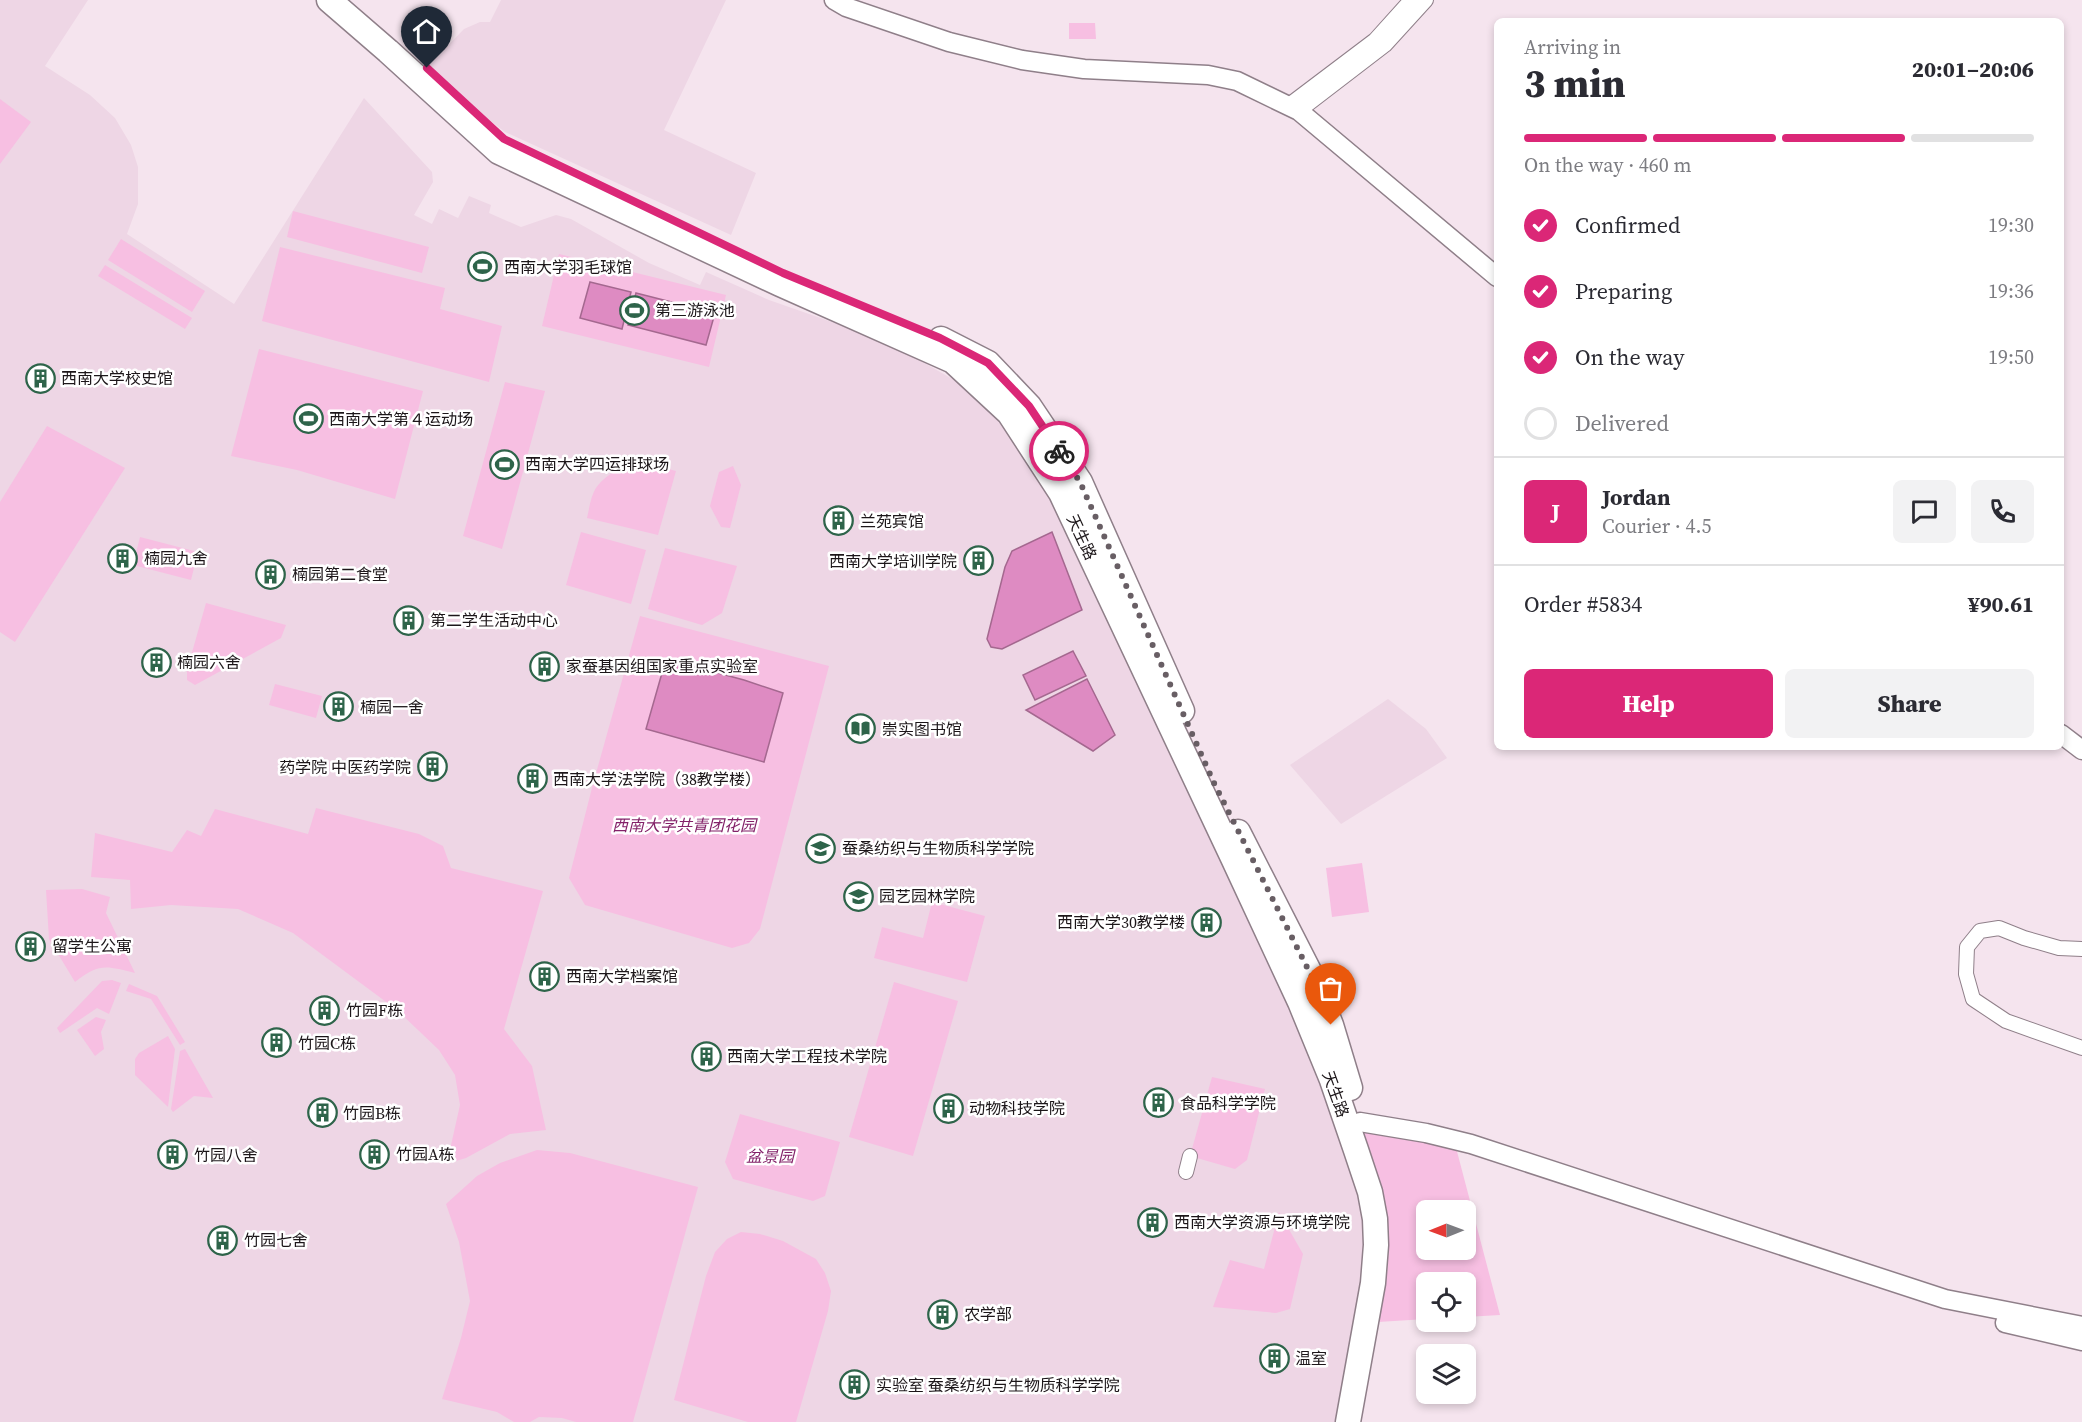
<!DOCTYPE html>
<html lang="en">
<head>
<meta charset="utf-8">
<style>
  body { margin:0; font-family:"Source Serif 4","Noto Sans SC",serif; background:#f2f2f3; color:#2b2b33; height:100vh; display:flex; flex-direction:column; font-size:22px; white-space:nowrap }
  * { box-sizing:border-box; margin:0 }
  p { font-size:20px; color:#7c7c81 }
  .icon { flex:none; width:33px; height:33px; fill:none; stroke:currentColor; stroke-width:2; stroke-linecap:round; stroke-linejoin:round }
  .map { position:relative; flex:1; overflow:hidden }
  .details { position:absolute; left:1494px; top:18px; width:570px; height:732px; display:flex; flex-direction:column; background:#fff; border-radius:9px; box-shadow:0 3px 9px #0003 }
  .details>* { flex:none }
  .needle { width:39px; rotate:269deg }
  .tools { position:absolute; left:1416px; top:1200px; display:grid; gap:12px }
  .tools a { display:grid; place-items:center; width:60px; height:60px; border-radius:9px; background:#fff; box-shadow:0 3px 9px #0003; font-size:30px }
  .pin { position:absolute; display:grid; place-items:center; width:51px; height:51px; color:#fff; margin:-62px -26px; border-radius:50% 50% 50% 0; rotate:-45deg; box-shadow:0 0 6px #0007 }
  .pin .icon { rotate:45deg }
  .courier { position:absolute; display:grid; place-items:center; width:60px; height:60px; margin:-30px; border:4px solid #db2777; border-radius:50%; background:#fff; color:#222; box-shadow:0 2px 8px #0007 }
  .summary em { font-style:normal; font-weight:800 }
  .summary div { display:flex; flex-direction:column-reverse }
  .summary { display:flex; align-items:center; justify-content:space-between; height:102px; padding:0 30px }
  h1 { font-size:39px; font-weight:800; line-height:45px }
  .bar { display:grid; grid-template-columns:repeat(4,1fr); gap:9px 6px; align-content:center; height:72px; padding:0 30px }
  .bar i { height:8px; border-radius:4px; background:#e1e1e2 }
  .bar .current { background:#db2777 }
  .bar p { grid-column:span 4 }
  .line { display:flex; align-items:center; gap:15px; padding:0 30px; border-top:2px solid #e1e1e2 }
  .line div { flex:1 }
  .round { display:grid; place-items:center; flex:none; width:63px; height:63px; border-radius:9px; background:#f2f2f3 }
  ol { padding:0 30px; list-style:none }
  li { display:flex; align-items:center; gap:18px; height:66px }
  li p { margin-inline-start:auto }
  li .icon { padding:6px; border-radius:50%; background:#db2777; color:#fff; stroke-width:4 }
  li:last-child { color:#7c7c81 }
  li i { width:33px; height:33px; border:3px solid #e1e1e2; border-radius:50% }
  .action { display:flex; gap:12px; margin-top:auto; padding:12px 30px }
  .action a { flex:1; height:69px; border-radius:9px; background:#db2777; color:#fff; font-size:24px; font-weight:800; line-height:69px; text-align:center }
  .action a+a { background:#f2f2f3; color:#2b2b33 }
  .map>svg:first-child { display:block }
</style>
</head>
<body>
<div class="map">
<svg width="2082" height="1422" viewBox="0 0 2082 1422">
  <rect width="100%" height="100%" fill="#f5e4ee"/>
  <g fill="#eed6e5">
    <path d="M 0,0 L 88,0 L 45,66 L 90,95 L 115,118 L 131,145 L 138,167 L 138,204 L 127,234 L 234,304 L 364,98 L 432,172 L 433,182 L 414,215 L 432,224 L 439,209 L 458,218 L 469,196 L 491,205 L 489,213 L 521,227 L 556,215 L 571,219 L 649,263 L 700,285 L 706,272 L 769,300 L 886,341 L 982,396 L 1041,476 L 1300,1027 L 1366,1202 L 1370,1256 L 1342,1422 L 0,1422 Z"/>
    <path d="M 501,0 L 726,0 L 664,130 L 756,173 L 731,235 L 505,132 L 463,100 L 429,65 L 464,29 L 480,22 L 490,22 Z"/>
    <path d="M 1388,699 L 1426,729 L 1447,758 L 1341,824 L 1290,765 Z"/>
  </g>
  <g fill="#f7bfe2" fill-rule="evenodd">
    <path d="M 1069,23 L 1095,23 L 1096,39 L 1069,39 Z"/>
    <path d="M 0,99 L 31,122 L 0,164 Z"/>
    <path d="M 293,211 L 429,247 L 422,273 L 287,237 Z"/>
    <path d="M 121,239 L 205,291 L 192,312 L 108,260 Z"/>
    <path d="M 280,247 L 445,288 L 440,309 L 502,326 L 489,382 L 262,321 Z"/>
    <path d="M 559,254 L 726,295 L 709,367 L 542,326 Z"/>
    <path d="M 105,265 L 192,318 L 185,329 L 98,276 Z"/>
    <path d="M 259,349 L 423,391 L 395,499 L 297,470 L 231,456 Z"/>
    <path d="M 505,382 L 545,391 L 502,549 L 463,536 Z"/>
    <path d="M 47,426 L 125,468 L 15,642 L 0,632 L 0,502 Z"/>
    <path d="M 641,462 L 676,471 L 658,535 L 587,518 C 589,510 590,501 593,494 C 600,476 623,466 641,462 Z"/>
    <path d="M 733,466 L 741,485 L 730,528 L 721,527 L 710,506 L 719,472 Z"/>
    <path d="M 581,532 L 646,550 L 631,604 L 566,585 Z"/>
    <path d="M 140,537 L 198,552 L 191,580 L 133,565 Z"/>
    <path d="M 665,548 L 737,566 L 722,613 L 702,625 L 648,609 Z"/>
    <path d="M 206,603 L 286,625 L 281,638 L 195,685 L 187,680 L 187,670 Z"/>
    <path d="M 640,616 L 829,666 L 760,929 L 749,943 L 732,948 L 585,905 L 569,878 L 593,784 Z"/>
    <path d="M 275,684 L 322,696 L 316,718 L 269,705 Z"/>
    <path d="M 316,808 L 419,834 L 443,846 L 451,868 L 543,891 L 504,1029 L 532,1066 L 546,1130 L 510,1134 L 466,1158 L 456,1161 L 449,1154 L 460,1105 L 455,1075 L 439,1050 L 397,1010 L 293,933 L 238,909 L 171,905 L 131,909 L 130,880 L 91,877 L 95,833 L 172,852 L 187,830 L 201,836 L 215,809 L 308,834 Z"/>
    <path d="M 1362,863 L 1369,912 L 1332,917 L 1326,868 Z"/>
    <path d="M 82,889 L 110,897 L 106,913 L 135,973 C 106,966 99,963 75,982 L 49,939 L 46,890 Z"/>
    <path d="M 932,902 L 985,916 L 967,982 L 874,958 L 882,927 L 923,938 Z"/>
    <path d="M 112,980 L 121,983 L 109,1014 L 97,1008 L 60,1033 L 57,1028 L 102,981 Z"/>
    <path d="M 894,982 L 958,1001 L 913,1156 L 849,1137 Z"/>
    <path d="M 129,984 L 157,996 L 185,1042 L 180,1045 L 151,999 L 126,991 Z"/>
    <path d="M 96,1017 L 106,1020 L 101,1032 L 104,1049 L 95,1056 L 77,1030 Z"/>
    <path d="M 168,1036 L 175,1049 L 168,1107 L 135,1075 L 135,1059 L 139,1053 Z"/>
    <path d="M 185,1049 L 213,1098 L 194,1096 L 173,1112 L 171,1109 L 180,1051 Z"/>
    <path d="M 1212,1077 L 1265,1089 L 1247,1160 L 1235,1169 L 1190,1156 Z"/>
    <path d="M 740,1114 L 840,1142 L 825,1196 L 813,1201 L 733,1179 L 725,1162 Z"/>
    <path d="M 1360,1122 L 1454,1140 L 1500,1315 L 1466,1317 L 1466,1282 L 1426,1282 L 1426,1319 L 1378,1322 C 1383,1297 1390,1270 1388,1244 C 1384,1202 1372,1162 1360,1122 ZM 1426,1210 L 1466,1210 L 1466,1250 L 1426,1250 Z"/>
    <path d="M 537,1150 L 570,1153 L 698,1187 L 633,1422 L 576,1422 L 562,1418 L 539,1417 L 530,1422 L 514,1422 L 497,1412 L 442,1399 L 461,1338 L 470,1301 L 459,1242 L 446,1204 L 477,1176 L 500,1163 Z"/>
    <path d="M 1279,1212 L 1303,1254 L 1290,1309 L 1276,1313 L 1213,1307 L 1230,1260 L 1264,1269 Z"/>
    <path d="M 741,1232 L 760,1234 L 783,1241 L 816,1259 L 825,1273 L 831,1291 L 828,1311 L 796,1422 L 748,1422 L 674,1400 L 706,1276 L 715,1252 L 727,1239 Z"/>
  </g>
  <g fill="#de8bc2" stroke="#a4688f" stroke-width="1.5">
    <path d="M 590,282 L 631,292 L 622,329 L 580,318 Z"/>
    <path d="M 636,293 L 715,313 L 706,345 L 628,325 Z"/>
    <path d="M 1052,532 L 1082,610 L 1002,649 L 991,647 L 987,639 L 1005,567 L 1012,551 Z"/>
    <path d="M 1073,651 L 1086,676 L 1035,700 L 1023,675 Z"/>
    <path d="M 666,659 L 744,680 L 783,693 L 764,762 L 646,729 Z"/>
    <path d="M 1087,679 L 1115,735 L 1093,751 L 1026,710 Z"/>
  </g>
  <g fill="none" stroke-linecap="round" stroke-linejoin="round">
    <defs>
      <g id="street">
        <path d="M 1289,105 L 1375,40 L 1411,0"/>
        <path d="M 1299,111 L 1385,45 L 1426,0"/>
        <path d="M 2082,949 L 2059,948 L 2024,938 L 1999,928 L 1980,931 L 1967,947 L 1966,974 L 1973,999 L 2006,1021 L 2082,1048"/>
        <path d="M 1186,1172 L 1190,1156"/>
      </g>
      <g id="secondary">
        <path d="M 834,0 L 846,7 L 949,42 L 1022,60 L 1084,69 L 1208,75 L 1237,81 L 1299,111 L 1497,277"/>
        <path d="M 2061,734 L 2082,750"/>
        <path d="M 1360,1122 L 1426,1133 L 1471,1144 L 1945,1299 L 2082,1326"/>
        <path d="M 2005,1323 L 2082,1341"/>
      </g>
      <g id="highway">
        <path d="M 329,0 L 388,51 L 499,152 L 780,284 L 953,361 L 1009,413 L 1061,493 L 1233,858 L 1300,1002 L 1332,1080 L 1356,1150 L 1370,1192 L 1375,1219 L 1376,1245 L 1373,1283 L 1348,1422"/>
        <path d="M 941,339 L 988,363 L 1029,406 L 1080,482 L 1182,711"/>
        <path d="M 1238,832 L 1313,979 L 1331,1025 L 1350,1088"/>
      </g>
    </defs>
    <use href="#street" stroke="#8f7f89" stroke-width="16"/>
    <use href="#secondary" stroke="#8f7f89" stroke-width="21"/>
    <use href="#highway" stroke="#8f7f89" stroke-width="27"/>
    <use href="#street" stroke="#fff" stroke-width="14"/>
    <use href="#secondary" stroke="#fff" stroke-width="18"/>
    <use href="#highway" stroke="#fff" stroke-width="24"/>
  </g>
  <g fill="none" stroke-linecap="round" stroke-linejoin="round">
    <path stroke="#685e64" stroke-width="6" stroke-dasharray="0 10.8" d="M 1059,451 L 1080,482 L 1214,783 L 1313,979 L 1331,1025"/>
    <path stroke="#db2777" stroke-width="8" d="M 427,68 L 504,139 L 783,273 L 940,338 L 988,363 L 1029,406 L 1059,451"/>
  </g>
  <defs>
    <symbol id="stadium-ring" viewBox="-11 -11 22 22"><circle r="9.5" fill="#fff" stroke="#2e644a" stroke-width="1.5"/><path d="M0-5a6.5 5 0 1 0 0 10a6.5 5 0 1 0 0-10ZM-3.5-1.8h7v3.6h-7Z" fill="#2e644a"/></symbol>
    <symbol id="building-ring" viewBox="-11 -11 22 22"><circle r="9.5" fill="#fff" stroke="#2e644a" stroke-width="1.5"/><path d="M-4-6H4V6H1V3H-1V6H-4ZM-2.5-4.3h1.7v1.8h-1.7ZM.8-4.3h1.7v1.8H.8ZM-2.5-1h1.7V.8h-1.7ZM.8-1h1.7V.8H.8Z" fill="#2e644a"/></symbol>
    <symbol id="library-ring" viewBox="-11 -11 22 22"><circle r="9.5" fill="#fff" stroke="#2e644a" stroke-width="1.5"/><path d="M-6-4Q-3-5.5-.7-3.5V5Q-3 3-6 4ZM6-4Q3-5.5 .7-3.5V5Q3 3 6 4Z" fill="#2e644a"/></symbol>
    <symbol id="university-ring" viewBox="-11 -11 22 22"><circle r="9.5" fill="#fff" stroke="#2e644a" stroke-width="1.5"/><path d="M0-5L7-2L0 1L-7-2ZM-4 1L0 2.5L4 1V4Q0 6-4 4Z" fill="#2e644a"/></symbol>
  </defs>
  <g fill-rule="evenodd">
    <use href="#stadium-ring" x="466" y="250" width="33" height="33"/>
    <use href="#stadium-ring" x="618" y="294" width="33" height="33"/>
    <use href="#building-ring" x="24" y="362" width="33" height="33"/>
    <use href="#stadium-ring" x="292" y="402" width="33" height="33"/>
    <use href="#stadium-ring" x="488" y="448" width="33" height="33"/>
    <use href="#building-ring" x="822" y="504" width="33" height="33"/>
    <use href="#building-ring" x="106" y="542" width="33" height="33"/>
    <use href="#building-ring" x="962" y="544" width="33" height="33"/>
    <use href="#building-ring" x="254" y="558" width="33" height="33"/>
    <use href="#building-ring" x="392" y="604" width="33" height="33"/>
    <use href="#building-ring" x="140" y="646" width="33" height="33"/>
    <use href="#building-ring" x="528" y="650" width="33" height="33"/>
    <use href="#building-ring" x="322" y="690" width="33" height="33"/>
    <use href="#library-ring" x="844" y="712" width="33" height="33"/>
    <use href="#building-ring" x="416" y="750" width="33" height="33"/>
    <use href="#building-ring" x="516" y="762" width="33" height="33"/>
    <use href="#university-ring" x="804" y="832" width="33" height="33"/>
    <use href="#university-ring" x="842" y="880" width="33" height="33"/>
    <use href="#building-ring" x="1190" y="906" width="33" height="33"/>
    <use href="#building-ring" x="14" y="930" width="33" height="33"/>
    <use href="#building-ring" x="528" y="960" width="33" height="33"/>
    <use href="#building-ring" x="308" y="994" width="33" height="33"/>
    <use href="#building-ring" x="260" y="1026" width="33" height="33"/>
    <use href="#building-ring" x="690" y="1040" width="33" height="33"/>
    <use href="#building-ring" x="1142" y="1086" width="33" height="33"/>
    <use href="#building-ring" x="932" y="1092" width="33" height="33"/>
    <use href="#building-ring" x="306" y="1096" width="33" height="33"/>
    <use href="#building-ring" x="358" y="1138" width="33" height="33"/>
    <use href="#building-ring" x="156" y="1138" width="33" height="33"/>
    <use href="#building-ring" x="1136" y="1206" width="33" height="33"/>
    <use href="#building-ring" x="206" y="1224" width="33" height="33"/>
    <use href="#building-ring" x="926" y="1298" width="33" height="33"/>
    <use href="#building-ring" x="1258" y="1342" width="33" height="33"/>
    <use href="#building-ring" x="838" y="1368" width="33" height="33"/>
  </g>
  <g text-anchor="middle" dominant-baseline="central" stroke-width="5" stroke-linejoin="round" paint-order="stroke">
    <g font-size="16" fill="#1c1619" stroke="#fff" text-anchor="start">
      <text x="504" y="267">西南大学羽毛球馆</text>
      <text x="655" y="310">第三游泳池</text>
      <text x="61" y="378">西南大学校史馆</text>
      <text x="329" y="419">西南大学第４运动场</text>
      <text x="525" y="464">西南大学四运排球场</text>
      <text x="860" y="521">兰苑宾馆</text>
      <text x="144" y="558">楠园九舍</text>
      <text x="957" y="561" text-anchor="end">西南大学培训学院</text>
      <text x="292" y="574">楠园第二食堂</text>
      <text x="430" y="620">第二学生活动中心</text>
      <text x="177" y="662">楠园六舍</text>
      <text x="566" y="666">家蚕基因组国家重点实验室</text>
      <text x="360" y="707">楠园一舍</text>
      <text x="882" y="729">崇实图书馆</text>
      <text x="411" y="767" text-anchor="end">药学院 中医药学院</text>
      <text x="553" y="779">西南大学法学院（38教学楼）</text>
      <text x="842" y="848">蚕桑纺织与生物质科学学院</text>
      <text x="879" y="896">园艺园林学院</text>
      <text x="1185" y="922" text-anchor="end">西南大学30教学楼</text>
      <text x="52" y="946">留学生公寓</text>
      <text x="566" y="976">西南大学档案馆</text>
      <text x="346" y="1010">竹园F栋</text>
      <text x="298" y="1043">竹园C栋</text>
      <text x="727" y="1056">西南大学工程技术学院</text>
      <text x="1180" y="1103">食品科学学院</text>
      <text x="969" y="1108">动物科技学院</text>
      <text x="343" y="1113">竹园B栋</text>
      <text x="396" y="1154">竹园A栋</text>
      <text x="194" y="1155">竹园八舍</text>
      <text x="1174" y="1222">西南大学资源与环境学院</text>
      <text x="244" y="1240">竹园七舍</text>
      <text x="964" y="1314">农学部</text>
      <text x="1295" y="1358">温室</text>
      <text x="876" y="1385">实验室 蚕桑纺织与生物质科学学院</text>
    </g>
    <g font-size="16" fill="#1c1619" stroke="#fff">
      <text transform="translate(1082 537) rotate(65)">天生路</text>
      <text transform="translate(1336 1094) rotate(70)">天生路</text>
    </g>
    <g font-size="16" font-style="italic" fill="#832269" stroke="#fff">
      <text x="684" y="825">西南大学共青团花园</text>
      <text x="770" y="1156">盆景园</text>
    </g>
  </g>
</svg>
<div class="tools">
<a><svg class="needle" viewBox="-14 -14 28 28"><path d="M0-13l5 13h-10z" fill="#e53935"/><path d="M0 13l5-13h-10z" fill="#7c7c81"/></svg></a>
<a><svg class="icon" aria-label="locate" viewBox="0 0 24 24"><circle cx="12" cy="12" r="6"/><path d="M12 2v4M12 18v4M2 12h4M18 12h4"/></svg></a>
<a><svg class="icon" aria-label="layers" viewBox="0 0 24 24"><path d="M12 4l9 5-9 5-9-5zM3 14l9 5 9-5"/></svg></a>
</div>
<div class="pin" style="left:1331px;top:1025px;background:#ea580c"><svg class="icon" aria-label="bag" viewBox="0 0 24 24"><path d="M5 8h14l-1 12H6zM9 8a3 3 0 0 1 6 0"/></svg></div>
<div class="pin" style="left:427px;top:68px;background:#1f2937"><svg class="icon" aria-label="home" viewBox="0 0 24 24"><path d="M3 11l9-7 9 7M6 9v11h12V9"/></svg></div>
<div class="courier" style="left:1059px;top:451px"><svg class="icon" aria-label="bike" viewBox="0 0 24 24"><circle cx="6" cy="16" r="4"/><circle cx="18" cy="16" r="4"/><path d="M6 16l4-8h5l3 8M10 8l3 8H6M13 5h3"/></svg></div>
<section class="details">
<div class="summary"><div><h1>3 min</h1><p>Arriving in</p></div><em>20:01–20:06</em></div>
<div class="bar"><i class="current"></i><i class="current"></i><i class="current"></i><i></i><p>On the way · 460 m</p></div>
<ol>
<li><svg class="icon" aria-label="check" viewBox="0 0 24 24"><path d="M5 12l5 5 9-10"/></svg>Confirmed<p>19:30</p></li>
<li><svg class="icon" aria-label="check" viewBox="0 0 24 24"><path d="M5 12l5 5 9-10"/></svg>Preparing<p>19:36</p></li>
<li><svg class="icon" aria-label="check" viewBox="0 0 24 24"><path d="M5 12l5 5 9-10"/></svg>On the way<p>19:50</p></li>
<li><i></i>Delivered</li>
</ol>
<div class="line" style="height:108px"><b class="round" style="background:#db2777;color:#fff">J</b><div><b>Jordan</b><p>Courier · 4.5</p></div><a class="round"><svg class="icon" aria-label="chat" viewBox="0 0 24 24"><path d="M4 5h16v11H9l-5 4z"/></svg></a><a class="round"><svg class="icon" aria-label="phone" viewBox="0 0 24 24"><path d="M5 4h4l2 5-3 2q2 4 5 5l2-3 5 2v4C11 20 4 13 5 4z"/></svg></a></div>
<div class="line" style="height:78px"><div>Order #5834</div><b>¥90.61</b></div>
<div class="action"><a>Help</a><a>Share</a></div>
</section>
</div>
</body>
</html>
